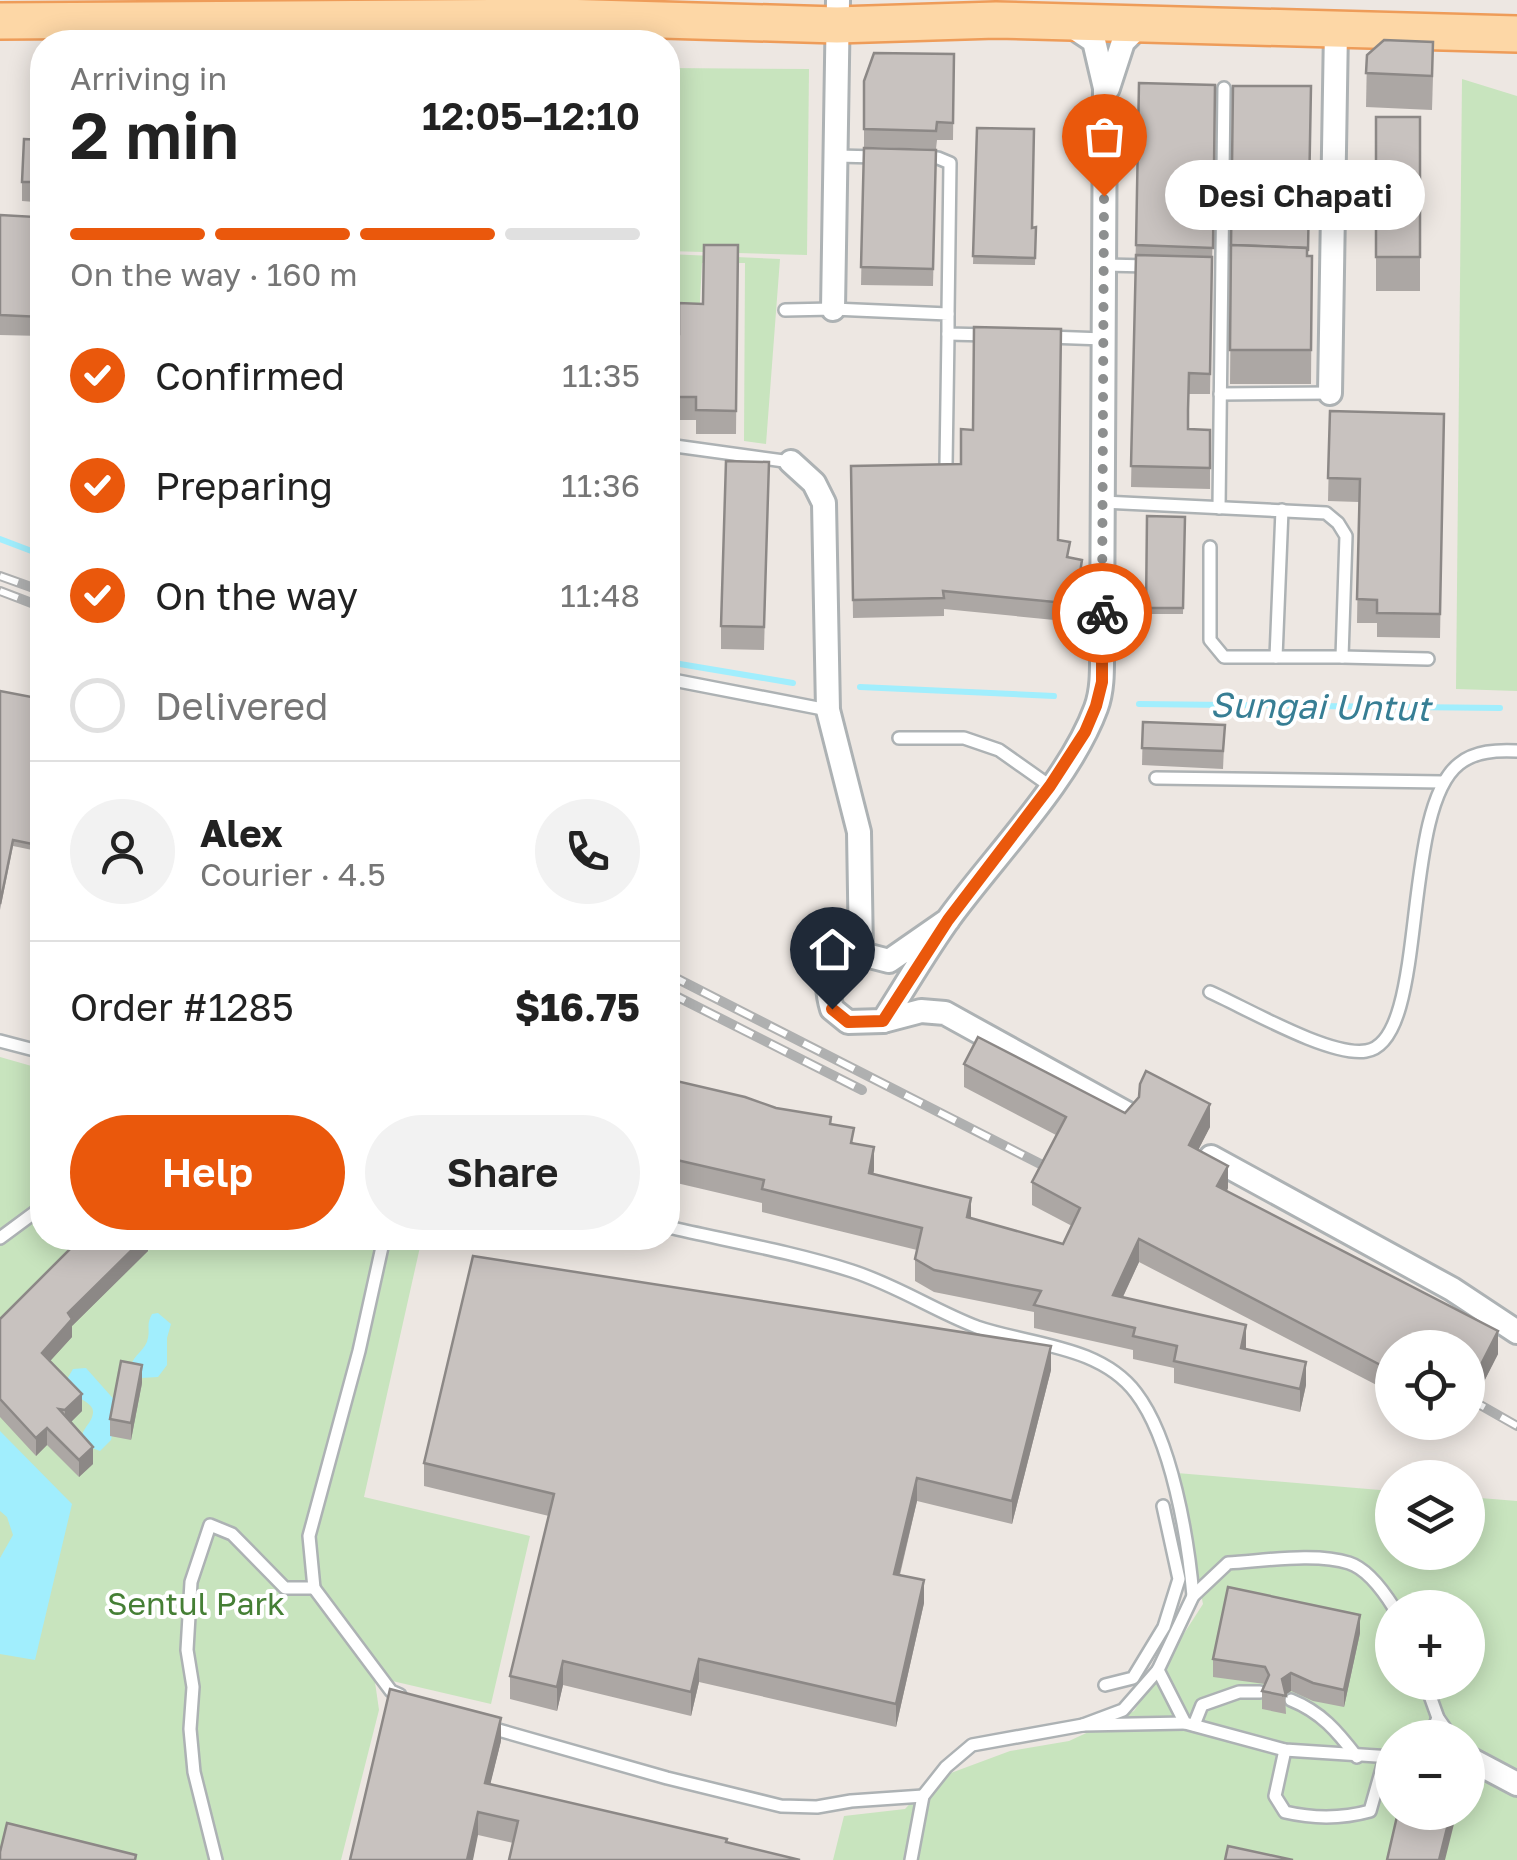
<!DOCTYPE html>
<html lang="en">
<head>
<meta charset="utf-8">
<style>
  body { margin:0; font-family:"Golos Text",sans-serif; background:#f2f2f2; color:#222; height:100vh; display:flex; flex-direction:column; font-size:38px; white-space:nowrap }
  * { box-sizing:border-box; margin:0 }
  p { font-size:32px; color:#767676 }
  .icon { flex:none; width:55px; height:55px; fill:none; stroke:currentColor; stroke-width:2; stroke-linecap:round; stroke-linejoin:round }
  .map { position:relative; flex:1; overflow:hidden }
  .panel { position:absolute; left:30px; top:30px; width:650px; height:1220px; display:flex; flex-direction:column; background:#fff; border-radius:40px; box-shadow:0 5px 25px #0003 }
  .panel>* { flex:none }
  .tools { position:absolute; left:1375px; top:1330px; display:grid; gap:20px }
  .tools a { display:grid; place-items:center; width:110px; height:110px; border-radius:50%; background:#fff; box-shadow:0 5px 25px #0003; font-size:50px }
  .pin { position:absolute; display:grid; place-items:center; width:85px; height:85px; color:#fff; margin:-102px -42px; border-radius:50% 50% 50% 0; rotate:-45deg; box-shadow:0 0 10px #0007 }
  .pin .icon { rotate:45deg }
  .courier { position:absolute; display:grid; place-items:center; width:100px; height:100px; margin:-50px; border:8px solid #ea580c; border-radius:50%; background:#fff; color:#222; box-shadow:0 2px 12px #0007 }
  .bubble { position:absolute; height:70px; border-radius:35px; background:#fff; box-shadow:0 5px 25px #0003; font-size:32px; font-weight:600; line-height:70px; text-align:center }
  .summary em { font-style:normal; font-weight:600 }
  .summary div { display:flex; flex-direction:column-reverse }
  .summary { display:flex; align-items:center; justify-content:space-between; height:170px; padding:0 40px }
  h1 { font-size:65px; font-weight:600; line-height:75px }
  .bar { display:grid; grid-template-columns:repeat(4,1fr); gap:15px 10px; align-content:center; height:120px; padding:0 40px }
  .bar i { height:12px; border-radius:8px; background:#e0e0e0 }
  .bar .current { background:#ea580c }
  .bar p { grid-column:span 4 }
  .line { display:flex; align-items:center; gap:25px; padding:0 40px; border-top:2px solid #e0e0e0 }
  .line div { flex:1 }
  .round { display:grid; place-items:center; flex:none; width:105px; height:105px; border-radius:52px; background:#f2f2f2 }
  ol { padding:0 40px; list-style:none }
  li { display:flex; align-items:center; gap:30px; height:110px }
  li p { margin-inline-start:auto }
  li .icon { padding:10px; border-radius:50%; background:#ea580c; color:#fff; stroke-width:4 }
  li:last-child { color:#767676 }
  li i { width:55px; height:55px; border:5px solid #e0e0e0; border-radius:50% }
  .action { display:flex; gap:20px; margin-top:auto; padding:20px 40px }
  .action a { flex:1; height:115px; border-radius:60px; background:#ea580c; color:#fff; font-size:40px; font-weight:600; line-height:115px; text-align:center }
  .action a+a { background:#f2f2f2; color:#222 }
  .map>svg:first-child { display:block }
</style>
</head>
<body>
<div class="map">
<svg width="1517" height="1860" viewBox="0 0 1517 1860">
  <rect width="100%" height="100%" fill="#ede7e2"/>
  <g fill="#c8e4be" fill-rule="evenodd">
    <path d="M 668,68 L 809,69 L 807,255 L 668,251 Z"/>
    <path d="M 1462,79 L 1517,96 L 1517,691 L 1456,689 Z"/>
    <path d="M 668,254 L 780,259 L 766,444 L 744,441 L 745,263 L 702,263 L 699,320 L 676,322 L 676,355 L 668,355 Z"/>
    <path d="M 0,1057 L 42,1069 L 42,1238 L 422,1238 L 364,1497 L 530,1536 L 491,1704 L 388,1680 L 375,1682 L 379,1710 L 341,1860 L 0,1860 Z"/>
    <path d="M 1177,1473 L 1392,1491 L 1392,1552 L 1468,1552 L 1468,1497 L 1517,1501 L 1517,1860 L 833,1860 L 844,1816 L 905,1809 L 932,1780 L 1010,1751 L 1069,1741 L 1134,1711 L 1203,1604 ZM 1392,1608 L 1468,1608 L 1468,1682 L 1392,1682 ZM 1392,1738 L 1468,1738 L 1468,1812 L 1392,1812 Z"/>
  </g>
  <g fill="#a1eefd">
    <path d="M 158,1313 L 171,1324 L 167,1338 L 167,1365 L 158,1377 L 141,1378 L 131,1366 C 133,1355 146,1350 148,1338 C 150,1328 146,1325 152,1314 Z"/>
    <path d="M 86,1368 L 118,1404 L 111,1440 L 100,1451 L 84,1445 C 78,1428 91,1427 93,1413 C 95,1402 71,1396 63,1386 L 73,1369 Z"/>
    <path d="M 0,1431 L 72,1504 L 35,1660 L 0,1654 L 0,1558 L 13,1535 L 7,1517 L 0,1511 Z"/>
  </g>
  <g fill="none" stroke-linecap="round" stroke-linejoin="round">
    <g stroke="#a1eefd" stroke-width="6">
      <path d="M 0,539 L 42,555"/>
      <path d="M 668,662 L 793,683"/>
      <path d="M 860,687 L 1054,696"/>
      <path d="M 1139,704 L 1500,708"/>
    </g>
    <defs>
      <g id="service">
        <path d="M 837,156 L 877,157"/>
        <path d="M 921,158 L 938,158 L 950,163 L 948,314"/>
        <path d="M 1104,265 L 1149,266"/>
        <path d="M 785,310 L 833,309 L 948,314 L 948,334 L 989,335"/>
        <path d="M 1048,337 L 1104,339"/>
        <path d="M 1220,394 L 1330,393"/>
        <path d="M 668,445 L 791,462"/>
        <path d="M 946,465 L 948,334"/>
        <path d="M 1103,502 L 1326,513 L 1338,523 L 1346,536 L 1342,657 L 1224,657 L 1210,640 L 1210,547"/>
        <path d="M 1219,508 L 1224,88"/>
        <path d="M 1276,657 L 1282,510"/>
        <path d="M 1342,657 L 1428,659"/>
        <path d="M 668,679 L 828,710"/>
        <path d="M 899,738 L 964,738 L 999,750 L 1050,786"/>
        <path d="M 1156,778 L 1442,782"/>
        <path d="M 1210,992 C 1246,1008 1330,1057 1366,1051 C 1430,1042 1399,811 1459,764 C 1475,751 1497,750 1517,751"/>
        <path d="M 0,1041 L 42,1052"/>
        <path d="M 668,1227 C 729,1241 793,1252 852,1271 C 898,1286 935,1311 977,1327 C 1029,1345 1100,1345 1136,1393 C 1172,1440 1188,1539 1193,1596"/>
        <path d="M 0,1238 L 42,1207"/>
        <path d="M 314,1588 L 391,1691 L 400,1695"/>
        <path d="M 1158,1670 L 1185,1723 L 1285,1750 L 1392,1757"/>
        <path d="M 1425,1682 L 1438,1718 L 1452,1738"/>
        <path d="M 1105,1685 L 1133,1678 L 1164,1627 L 1179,1579 L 1163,1506"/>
        <path d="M 1291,1700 C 1321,1712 1337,1731 1357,1757"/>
        <path d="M 1083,1725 L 1123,1710 L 1158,1670 L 1193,1596 L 1228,1563 C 1263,1561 1316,1552 1349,1563 C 1368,1569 1384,1592 1394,1608"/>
        <path d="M 1194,1725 L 1202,1705 L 1239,1692 L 1260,1692"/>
        <path d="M 488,1727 L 667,1778 L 781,1806 L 817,1807 L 851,1801 L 923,1796"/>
        <path d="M 1429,1738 L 1438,1718"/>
        <path d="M 1285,1750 L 1275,1796 L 1285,1812 C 1315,1819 1341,1819 1370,1811 L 1385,1758"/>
        <path d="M 216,1860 L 194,1772 L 190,1729 L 193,1687 L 187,1650 L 191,1582 L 210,1525 L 232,1534 L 285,1588 L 314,1588 L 309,1536 L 359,1351 L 384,1238"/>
        <path d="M 911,1860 L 923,1796 L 946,1767 L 972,1745 L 1083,1725 L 1185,1723"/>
      </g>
      <g id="minor">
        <path d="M 1108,88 L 1123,42 L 1141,24"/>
        <path d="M 833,309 L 838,0"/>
        <path d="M 1330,393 L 1336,29"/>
        <path d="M 791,462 L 814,483 L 824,503 L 828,710 L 859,832 L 861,953"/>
        <path d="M 948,920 L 889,961 L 858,953 L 841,957 C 826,973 826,989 832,1009 L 848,1022 L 883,1021 C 905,987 926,950 950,917 C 996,854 1069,781 1096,708 C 1103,689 1102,667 1102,647 L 1105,88 L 1094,41 L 1067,23"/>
        <path d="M 883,1021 L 921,1011 L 945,1013 L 1126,1113"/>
        <path d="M 1211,1157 L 1452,1289 L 1517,1332"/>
        <path d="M 1468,1758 L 1517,1784"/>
      </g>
      <path id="primary" d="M 0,21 L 560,17 L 837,25 L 996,20 L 1517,34"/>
    </defs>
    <use href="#service" stroke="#adb2b4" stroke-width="16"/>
    <use href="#minor" stroke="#adb2b4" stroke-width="28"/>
    <use href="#primary" stroke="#ee9c59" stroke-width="40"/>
    <use href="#service" stroke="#fff" stroke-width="11"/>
    <use href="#minor" stroke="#fff" stroke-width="22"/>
    <use href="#primary" stroke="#fdd7a6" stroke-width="35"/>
    <defs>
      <g id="rail">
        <path d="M 0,576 L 42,591"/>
        <path d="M 0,591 L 42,607"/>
        <path d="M 668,974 L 1064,1176"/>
        <path d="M 668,992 L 862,1090"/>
        <path d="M 1468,1398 L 1517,1426"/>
      </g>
    </defs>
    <use href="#rail" stroke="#afb0b0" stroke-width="10"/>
    <use href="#rail" stroke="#fff" stroke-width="6" stroke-dasharray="19" stroke-linecap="butt"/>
  </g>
  <g fill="#aca7a4">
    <path d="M 954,54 L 953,140 L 937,140 L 936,149 L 864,147 L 864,81 Z"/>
    <path d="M 1367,55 L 1433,76 L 1432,110 L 1366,107 Z"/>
    <path d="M 1139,83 L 1215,85 L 1210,394 L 1189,394 L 1188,429 L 1210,430 L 1210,489 L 1131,487 Z"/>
    <path d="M 1233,86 L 1308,256 L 1312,256 L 1311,384 L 1230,384 Z"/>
    <rect x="1376" y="117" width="44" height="174"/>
    <path d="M 977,128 L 1032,228 L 1036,227 L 1035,265 L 973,264 Z"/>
    <path d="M 42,140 L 42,336 L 0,335 L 0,215 L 35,217 L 35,202 L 22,201 L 22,182 Z"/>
    <path d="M 864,148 L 936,150 L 933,286 L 861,285 Z"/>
    <path d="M 738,245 L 736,434 L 696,434 L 696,420 L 668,420 L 668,334 L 679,334 L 703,304 Z"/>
    <path d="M 1330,411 L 1444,414 L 1440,638 L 1377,637 L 1377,623 L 1357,623 L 1359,502 L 1328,501 Z"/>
    <path d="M 769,462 L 764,650 L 721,649 L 721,626 Z"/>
    <path d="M 851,466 L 1058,540 L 1082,578 L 1075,622 L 944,609 L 944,616 L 853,618 Z"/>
    <path d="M 1147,516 L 1185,517 L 1183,614 L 1146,614 Z"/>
    <path d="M 0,691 L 42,699 L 42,852 L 13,846 L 0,910 Z"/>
    <path d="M 1143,722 L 1225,725 L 1223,769 L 1142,765 Z"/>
    <path d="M 964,1064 L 1125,1113 L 1210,1127 L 1198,1150 L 1228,1188 L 1227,1191 L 1498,1354 L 1468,1413 L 1468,1348 L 1392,1348 L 1392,1393 L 1139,1262 L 1123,1297 L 1246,1349 L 1306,1385 L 1300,1412 L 1174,1383 L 1174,1368 L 1133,1359 L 1133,1350 L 1034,1328 L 1034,1312 L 934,1292 L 915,1281 L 915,1259 L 917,1250 L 762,1212 L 762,1203 L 668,1181 L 668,1079 L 776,1108 L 831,1124 L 854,1143 L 874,1170 L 873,1174 L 971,1219 L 1063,1244 L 1072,1226 L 1032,1205 L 1032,1182 L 1056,1135 L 964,1087 Z"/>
    <path d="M 148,1238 L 148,1251 L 72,1326 L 72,1337 L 50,1361 L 82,1411 L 71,1422 L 93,1464 L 79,1477 L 47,1445 L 36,1456 L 0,1417 L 0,1319 Z"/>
    <path d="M 1051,1370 L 1012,1524 L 917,1501 L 900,1575 L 924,1603 L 896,1727 L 699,1682 L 691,1716 L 563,1685 L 557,1711 L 510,1699 L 510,1676 L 549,1516 L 424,1486 L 424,1463 Z"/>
    <path d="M 142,1383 L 131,1440 L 110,1436 L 110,1419 Z"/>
    <path d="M 1360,1633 L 1344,1707 L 1313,1701 L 1291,1691 L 1285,1695 L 1286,1714 L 1262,1709 L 1262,1691 L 1265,1684 L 1213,1677 L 1213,1659 Z"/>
    <path d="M 501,1741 L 490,1784 L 727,1842 L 513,1843 L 478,1835 L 350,1860 Z"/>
  </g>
  <g fill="#8c8886">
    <path d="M 1082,560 L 1082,578 L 1075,622 L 1075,604 Z"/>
    <path d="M 1210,1104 L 1210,1127 L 1189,1168 L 1189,1145 Z"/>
    <path d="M 874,1147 L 874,1170 L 869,1196 L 869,1173 Z"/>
    <path d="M 1228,1166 L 1228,1188 L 1217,1209 L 1217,1186 Z"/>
    <path d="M 971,1198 L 971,1221 L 967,1217 Z"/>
    <path d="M 144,1238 L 148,1238 L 148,1251 L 72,1326 L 72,1337 L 42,1370 L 42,1353 L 68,1313 Z"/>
    <path d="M 1139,1239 L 1139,1262 L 1113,1318 L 1113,1295 Z"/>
    <path d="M 1246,1325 L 1246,1348 L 1241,1371 L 1241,1348 Z"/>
    <path d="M 1498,1331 L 1498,1354 L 1468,1413 L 1468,1390 Z"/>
    <path d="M 1051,1346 L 1051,1370 L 1012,1524 L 1012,1501 Z"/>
    <path d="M 1306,1362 L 1306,1385 L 1300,1412 L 1300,1389 Z"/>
    <path d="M 142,1365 L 142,1383 L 131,1440 L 131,1423 Z"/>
    <path d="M 82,1394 L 82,1411 L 65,1428 L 65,1410 Z"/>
    <path d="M 47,1428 L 47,1445 L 36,1456 L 36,1438 Z"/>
    <path d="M 93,1447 L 93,1464 L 79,1477 L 79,1460 Z"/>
    <path d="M 917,1478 L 917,1501 L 894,1597 L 894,1574 Z"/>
    <path d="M 924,1580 L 924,1603 L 896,1727 L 896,1704 Z"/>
    <path d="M 1360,1615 L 1360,1633 L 1344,1707 L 1344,1690 Z"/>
    <path d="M 699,1659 L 699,1682 L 691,1716 L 691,1692 Z"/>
    <path d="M 563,1661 L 563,1685 L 557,1711 L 557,1687 Z"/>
    <path d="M 1291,1673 L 1291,1691 L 1282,1697 L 1282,1679 Z"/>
    <path d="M 501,1718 L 501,1741 L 485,1806 L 485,1783 Z"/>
    <path d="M 478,1812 L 478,1835 L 473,1860 L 467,1860 Z"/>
    <path d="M 1451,1812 L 1457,1812 L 1445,1860 L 1439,1860 Z"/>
  </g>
  <g fill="#c8c2bf" stroke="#8c8886" stroke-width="2.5">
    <path d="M 1384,40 L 1433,42 L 1432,76 L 1366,73 L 1367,55 Z"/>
    <path d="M 874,53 L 954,54 L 953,123 L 937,122 L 936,131 L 864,129 L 864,81 Z"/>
    <path d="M 1139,83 L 1215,85 L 1213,248 L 1136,245 Z"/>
    <path d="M 1233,86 L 1311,86 L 1308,251 L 1307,248 L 1231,245 Z"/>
    <rect x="1376" y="117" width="44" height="140"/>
    <path d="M 977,128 L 1034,129 L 1032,228 L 1036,227 L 1035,258 L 973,256 Z"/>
    <path d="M 24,139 L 42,140 L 42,317 L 0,315 L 0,215 L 35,217 L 36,182 L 22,182 Z"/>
    <path d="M 864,148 L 936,150 L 933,269 L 861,267 Z"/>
    <path d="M 704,245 L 738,245 L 736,411 L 696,410 L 696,397 L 668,397 L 668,334 L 679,334 L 679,303 L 703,304 Z"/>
    <path d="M 1231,245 L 1307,248 L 1307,256 L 1312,256 L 1311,350 L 1230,350 Z"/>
    <path d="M 1136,255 L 1212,257 L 1210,374 L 1189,373 L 1188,410 L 1188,429 L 1210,430 L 1210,468 L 1131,466 Z"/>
    <path d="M 974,327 L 1061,329 L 1058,540 L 1070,542 L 1067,557 L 1082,560 L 1075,604 L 943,591 L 944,598 L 853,600 L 851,466 L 961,464 L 961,429 L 973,430 Z"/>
    <path d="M 1330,411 L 1444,414 L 1440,614 L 1377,613 L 1377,600 L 1357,599 L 1360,479 L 1328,478 Z"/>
    <path d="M 726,461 L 769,462 L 764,627 L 721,626 Z"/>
    <path d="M 1147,516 L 1185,517 L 1183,608 L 1146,608 Z"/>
    <path d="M 0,691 L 42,699 L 42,846 L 13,840 L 0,904 Z"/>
    <path d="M 1143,722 L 1225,725 L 1223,751 L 1142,748 Z"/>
    <path d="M 978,1037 L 1125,1113 L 1139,1097 L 1140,1084 L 1146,1071 L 1210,1104 L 1189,1145 L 1228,1166 L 1217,1186 L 1498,1331 L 1468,1390 L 1468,1348 L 1392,1348 L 1392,1371 L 1139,1239 L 1113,1295 L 1246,1325 L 1241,1348 L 1306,1362 L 1300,1389 L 1174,1361 L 1177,1346 L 1133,1336 L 1135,1328 L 1034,1305 L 1041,1291 L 934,1270 L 915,1259 L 922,1228 L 762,1189 L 764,1180 L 668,1158 L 668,1079 L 745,1097 L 776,1108 L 831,1117 L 830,1124 L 854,1128 L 851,1143 L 874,1147 L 869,1173 L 971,1198 L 967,1217 L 1063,1244 L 1080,1208 L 1032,1182 L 1066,1117 L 964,1064 Z"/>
    <path d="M 81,1238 L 144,1238 L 68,1313 L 72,1319 L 42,1353 L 82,1394 L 65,1410 L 59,1409 L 93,1447 L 79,1460 L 47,1428 L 36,1438 L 0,1399 L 0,1319 Z"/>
    <path d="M 473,1256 L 1051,1346 L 1012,1501 L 917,1478 L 894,1574 L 924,1580 L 896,1704 L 699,1659 L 691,1692 L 563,1661 L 557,1687 L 510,1676 L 554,1494 L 424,1463 Z"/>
    <path d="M 121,1361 L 142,1365 L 131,1423 L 110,1419 Z"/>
    <path d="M 1228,1587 L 1360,1615 L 1344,1690 L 1313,1683 L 1291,1673 L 1282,1679 L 1286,1696 L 1262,1691 L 1269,1675 L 1265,1667 L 1213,1659 Z"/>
    <path d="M 390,1689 L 501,1718 L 485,1783 L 727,1839 L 726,1842 L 800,1860 L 509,1860 L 518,1821 L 478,1812 L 467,1860 L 350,1860 Z"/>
    <path d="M 1398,1812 L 1451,1812 L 1439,1860 L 1387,1860 Z"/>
    <path d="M 7,1823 L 136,1855 L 135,1860 L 0,1860 L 0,1852 Z"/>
    <path d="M 1228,1846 L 1293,1860 L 1225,1860 Z"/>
  </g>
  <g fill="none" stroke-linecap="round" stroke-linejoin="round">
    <path stroke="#8d8f8f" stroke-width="10" stroke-dasharray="0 18" d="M 1102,613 L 1104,196"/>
    <path stroke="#ea580c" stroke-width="12" d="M 832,1009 L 848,1022 L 883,1021 L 948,920 L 1050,786 L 1085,732 L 1096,706 L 1102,682 L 1102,613"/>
  </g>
  <g text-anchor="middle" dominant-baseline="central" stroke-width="8" stroke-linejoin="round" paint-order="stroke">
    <g font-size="32" fill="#457f35" stroke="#fff">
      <text x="196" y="1603">Sentul Park</text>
    </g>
    <g font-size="35" font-style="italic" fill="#377e94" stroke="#fff">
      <text transform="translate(1320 706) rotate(1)">Sungai Untut</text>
    </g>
  </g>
</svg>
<div class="tools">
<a><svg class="icon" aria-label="locate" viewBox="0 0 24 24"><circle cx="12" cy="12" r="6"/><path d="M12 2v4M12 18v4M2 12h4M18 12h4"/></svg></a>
<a><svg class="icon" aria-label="layers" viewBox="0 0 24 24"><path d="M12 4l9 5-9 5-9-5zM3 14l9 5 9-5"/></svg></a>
<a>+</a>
<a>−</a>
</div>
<div class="pin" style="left:1104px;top:196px;background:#ea580c"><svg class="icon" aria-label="bag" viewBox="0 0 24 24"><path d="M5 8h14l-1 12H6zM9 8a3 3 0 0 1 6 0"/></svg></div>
<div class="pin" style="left:832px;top:1009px;background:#1f2937"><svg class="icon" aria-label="home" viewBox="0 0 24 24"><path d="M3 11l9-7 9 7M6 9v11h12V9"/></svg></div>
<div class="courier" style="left:1102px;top:613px"><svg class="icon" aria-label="bike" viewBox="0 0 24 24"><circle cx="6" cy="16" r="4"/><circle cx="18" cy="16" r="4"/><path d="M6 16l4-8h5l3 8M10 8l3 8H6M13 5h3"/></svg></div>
<div class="bubble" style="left:1165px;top:160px;width:260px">Desi Chapati</div>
<section class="panel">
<div class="summary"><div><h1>2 min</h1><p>Arriving in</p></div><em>12:05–12:10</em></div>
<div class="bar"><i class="current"></i><i class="current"></i><i class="current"></i><i></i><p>On the way · 160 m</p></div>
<ol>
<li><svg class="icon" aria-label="check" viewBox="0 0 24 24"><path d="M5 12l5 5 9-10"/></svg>Confirmed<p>11:35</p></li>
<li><svg class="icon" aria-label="check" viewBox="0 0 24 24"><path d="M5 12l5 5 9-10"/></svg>Preparing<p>11:36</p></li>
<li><svg class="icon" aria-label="check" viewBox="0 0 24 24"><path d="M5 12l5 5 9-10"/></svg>On the way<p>11:48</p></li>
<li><i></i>Delivered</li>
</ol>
<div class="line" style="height:180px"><a class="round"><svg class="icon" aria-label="person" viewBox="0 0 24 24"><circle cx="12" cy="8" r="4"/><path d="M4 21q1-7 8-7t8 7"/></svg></a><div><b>Alex</b><p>Courier · 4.5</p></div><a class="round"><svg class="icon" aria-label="phone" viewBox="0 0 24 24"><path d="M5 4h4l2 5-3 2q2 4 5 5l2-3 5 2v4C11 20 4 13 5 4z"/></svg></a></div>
<div class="line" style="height:130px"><div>Order #1285</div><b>$16.75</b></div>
<div class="action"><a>Help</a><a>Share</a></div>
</section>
</div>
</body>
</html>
